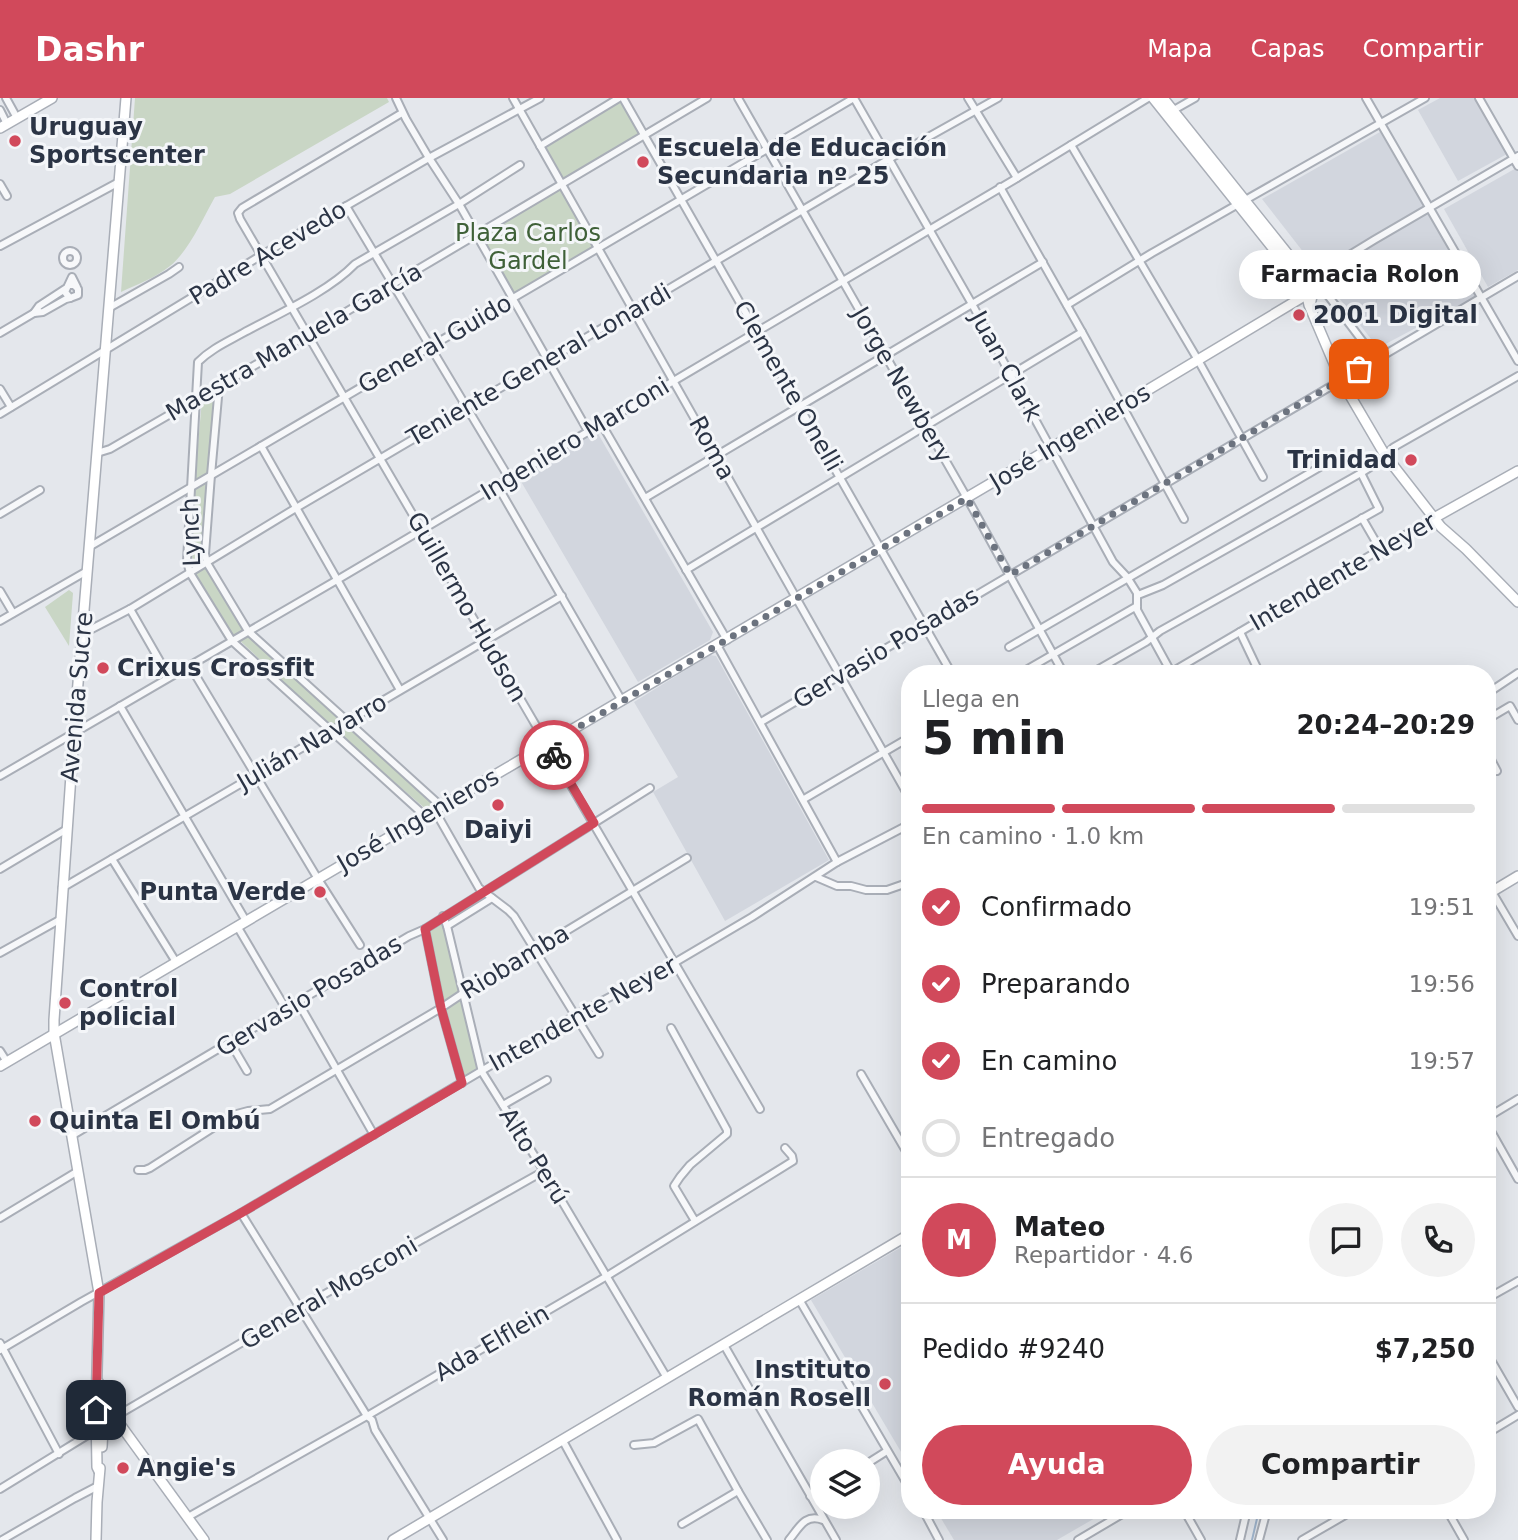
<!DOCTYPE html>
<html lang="es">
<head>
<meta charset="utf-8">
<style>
  body { margin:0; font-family:"DejaVu Sans",sans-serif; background:#f2f2f2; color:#202124; height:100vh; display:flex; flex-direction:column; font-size:26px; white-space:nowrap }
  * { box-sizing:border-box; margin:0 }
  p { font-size:23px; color:#757577 }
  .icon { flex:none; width:38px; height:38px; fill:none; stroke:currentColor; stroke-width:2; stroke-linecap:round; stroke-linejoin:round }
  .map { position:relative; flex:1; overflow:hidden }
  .panel { position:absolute; left:901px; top:567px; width:595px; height:854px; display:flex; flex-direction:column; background:#fff; border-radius:28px; box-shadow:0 7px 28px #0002 }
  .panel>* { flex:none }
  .buttons { position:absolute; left:810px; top:1351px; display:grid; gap:14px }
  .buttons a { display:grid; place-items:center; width:70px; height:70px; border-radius:50%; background:#fff; box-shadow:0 7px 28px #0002; font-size:35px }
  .pin { position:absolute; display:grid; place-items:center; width:60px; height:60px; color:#fff; margin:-30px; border-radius:14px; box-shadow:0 4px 10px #0006 }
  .courier { position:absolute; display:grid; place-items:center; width:70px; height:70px; margin:-35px; border:5px solid #d1495b; border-radius:50%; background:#fff; color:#222; box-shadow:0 2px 9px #0007 }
  .bubble { position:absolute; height:49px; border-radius:24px; background:#fff; box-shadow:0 7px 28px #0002; font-size:23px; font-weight:700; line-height:49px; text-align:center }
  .summary em { font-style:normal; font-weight:700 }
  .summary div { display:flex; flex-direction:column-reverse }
  .summary { display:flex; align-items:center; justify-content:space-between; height:119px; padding:0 21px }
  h1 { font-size:46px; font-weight:700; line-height:52px }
  .bar { display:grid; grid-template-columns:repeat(4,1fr); gap:10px 7px; align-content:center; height:84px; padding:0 21px }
  .bar i { height:9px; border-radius:5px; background:#e0e0e0 }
  .bar .active { background:#d1495b }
  .bar p { grid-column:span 4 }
  .line { display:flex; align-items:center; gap:18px; padding:0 21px; border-top:2px solid #e0e0e0 }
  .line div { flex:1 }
  .round { display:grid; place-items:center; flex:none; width:74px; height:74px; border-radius:37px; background:#f2f2f2 }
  ol { padding:0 21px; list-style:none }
  li { display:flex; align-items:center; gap:21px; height:77px }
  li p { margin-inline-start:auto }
  li .icon { padding:7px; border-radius:50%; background:#d1495b; color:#fff; stroke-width:4 }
  li:last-child { color:#757577 }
  li i { width:38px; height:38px; border:4px solid #e0e0e0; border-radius:50% }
  .cta { display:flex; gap:14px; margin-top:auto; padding:14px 21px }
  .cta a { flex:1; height:80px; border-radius:42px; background:#d1495b; color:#fff; font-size:28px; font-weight:700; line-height:80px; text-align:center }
  .cta a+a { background:#f2f2f2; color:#202124 }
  header { display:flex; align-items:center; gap:42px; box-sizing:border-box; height:98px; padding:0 35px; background:#d1495b; color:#fff }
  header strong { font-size:33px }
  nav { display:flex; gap:38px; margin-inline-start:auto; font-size:24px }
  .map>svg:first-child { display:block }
</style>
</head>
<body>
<header>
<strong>Dashr</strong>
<nav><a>Mapa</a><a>Capas</a><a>Compartir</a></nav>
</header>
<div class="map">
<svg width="1518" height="1442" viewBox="0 0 1518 1442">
  <rect width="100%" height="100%" fill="#e4e7ec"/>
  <g fill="#d2d6de">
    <path d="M 1440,0 L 1475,0 L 1507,56 L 1458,83 L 1418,12 Z"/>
    <path d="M 1380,34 L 1476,198 L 1378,250 L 1262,101 Z"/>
    <path d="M 1518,69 L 1518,172 L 1488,189 L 1444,111 Z"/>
    <path d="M 597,334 L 713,534 L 710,542 L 638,584 L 519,380 Z"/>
    <path d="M 710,557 L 716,558 L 829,762 L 725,823 L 653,694 L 678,679 L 634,604 Z"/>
    <path d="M 910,1144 L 910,1369 L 811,1202 Z"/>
    <path d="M 936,1412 L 1109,1412 L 1057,1442 L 954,1442 Z"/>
  </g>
  <g fill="#c9d6c5">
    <path d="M 135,0 L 387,0 L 389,4 L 230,96 L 215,99 C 203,120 189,153 170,168 C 155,180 138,186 121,194 Z"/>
    <path d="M 623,0 L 644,37 L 562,86 L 598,150 L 513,200 L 477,137 L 561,86 L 540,48 Z"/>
    <path d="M 215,293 L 203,466 L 244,531 L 437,708 L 428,713 L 332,630 L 233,536 L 192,470 L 194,391 L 202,302 Z"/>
    <path d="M 69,492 L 73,495 L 69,548 L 45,509 Z"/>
    <path d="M 482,793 L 492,800 L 447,828 L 482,974 L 462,985 L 425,831 Z"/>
  </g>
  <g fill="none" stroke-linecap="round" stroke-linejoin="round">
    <path stroke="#9fb4cc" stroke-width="2" d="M 1252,1442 L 1259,1412"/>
    <defs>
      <g id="street">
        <path d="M 6,0 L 17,20"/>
        <path d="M 396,0 L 406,21 L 429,60 L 459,106 L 588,333"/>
        <path d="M 513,0 L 910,701"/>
        <path d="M 623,0 L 952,576"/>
        <path d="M 738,0 L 967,400 L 1064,576"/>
        <path d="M 854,0 L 972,206 L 1113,464 L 1127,479 L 1137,495 L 1137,512 L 1171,574"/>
        <path d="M 968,0 L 1017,80"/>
        <path d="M 1366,0 L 1518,263"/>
        <path d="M 1479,0 L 1518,68"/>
        <path d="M 0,12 L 7,26"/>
        <path d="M 1172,13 L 1195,0"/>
        <path d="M 402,15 L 242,110 L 238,115 L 240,121 L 760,1011"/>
        <path d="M 1071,47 L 1198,262 L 1263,379"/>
        <path d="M 540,48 L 619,0"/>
        <path d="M 0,86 L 7,98"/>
        <path d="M 1000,89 L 1082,234 L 1184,421"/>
        <path d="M 346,108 L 509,380"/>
        <path d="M 0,148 L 119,84"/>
        <circle cx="70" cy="160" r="7"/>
        <path d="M 1312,180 L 1374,142 L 1518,58"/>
        <path d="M 69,187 L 74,187 L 78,191 L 78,197 L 70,200 L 65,194 L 72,179 L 77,189"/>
        <path d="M 1320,187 L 1376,261"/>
        <path d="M 65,191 L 39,208 L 34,215 L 43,214 L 66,201 L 70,200"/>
        <path d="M 1067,207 L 1152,155 L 1425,0"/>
        <path d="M 109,210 L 169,176 L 179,169"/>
        <path d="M 0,235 L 34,215"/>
        <path d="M 219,288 L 211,377 L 205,456 L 207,465 L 248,533 L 442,709"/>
        <path d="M 0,291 L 11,309"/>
        <path d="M 0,316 L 260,158 L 429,60 L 540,0"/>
        <path d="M 601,325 L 727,542"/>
        <path d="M 261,348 L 400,592"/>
        <path d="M 97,355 L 110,351 L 307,237 L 707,0"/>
        <path d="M 497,387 L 622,603"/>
        <path d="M 645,400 L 1043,164"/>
        <path d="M 0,416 L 40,392"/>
        <path d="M 1362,420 L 1380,451"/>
        <path d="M 89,449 L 854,0"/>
        <path d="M 686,472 L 1082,234"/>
        <path d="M 0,493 L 13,515"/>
        <path d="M 1138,497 L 1163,487 L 1361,375 L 1375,366 L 1394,349 L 1518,278"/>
        <path d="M 130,511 L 169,579"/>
        <path d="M 0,523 L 87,473"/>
        <path d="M 1240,534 L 1260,576"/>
        <path d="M 82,536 L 130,511 L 296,410 L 548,262 L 889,61 L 998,0"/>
        <path d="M 717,547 L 837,764"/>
        <path d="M 1009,549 L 1320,369"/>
        <path d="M 190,568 L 318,781 L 360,847"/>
        <path d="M 1170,575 L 1434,420"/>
        <path d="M 1019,576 L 1137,508"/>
        <path d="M 1090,576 L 1146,544 L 1160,533 L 1379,411 L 1361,375"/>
        <path d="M 1488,595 L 1518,575"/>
        <path d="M 120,608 L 246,823"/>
        <path d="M 1488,621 L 1510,608 L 1518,622"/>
        <path d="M 761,624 L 1518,178"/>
        <path d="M 1488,656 L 1497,673"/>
        <path d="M 0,678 L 337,482 L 1017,80 L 1148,0"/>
        <path d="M 804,701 L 910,639"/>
        <path d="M 435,713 L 479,790 L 508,812 L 514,818 L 599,956"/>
        <path d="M 425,718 L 232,543 L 190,475 L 187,463 L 198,264 C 211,251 227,244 243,235 C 278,216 328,194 355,166 L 459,106 L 520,67"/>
        <path d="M 112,761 L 176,864"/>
        <path d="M 0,771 L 67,731"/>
        <path d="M 816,779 L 837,788 L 851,788 L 866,792 L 887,792 L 910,784"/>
        <path d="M 1488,787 L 1518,838"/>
        <path d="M 62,790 L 562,498"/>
        <path d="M 443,818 L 447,828 L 482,974 L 544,1073 L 667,1280"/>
        <path d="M 237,828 L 286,911"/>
        <path d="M 447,828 L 492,800"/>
        <path d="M 425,831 L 441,910 L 462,985"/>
        <path d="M 0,855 L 61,821"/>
        <path d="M 298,904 L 374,1037"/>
        <path d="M 671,930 L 727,1032 L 727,1036 L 690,1067 L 680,1079 L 674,1088 L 695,1123"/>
        <path d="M 230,944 L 247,973"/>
        <path d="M 0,953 L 7,964"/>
        <path d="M 861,976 L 910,1060"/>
        <path d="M 503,1007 L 547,982"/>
        <path d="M 1488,1019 L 1518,1001"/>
        <path d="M 1488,1028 L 1518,1081"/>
        <path d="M 73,1037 L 409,838 L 425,831 L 650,690"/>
        <path d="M 138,1072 L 145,1072 L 150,1070 L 233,1017 L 248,1013 L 270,1011 L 441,910 L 462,896 L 687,760"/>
        <path d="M 241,1115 L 367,1318 L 372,1322 L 375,1332 L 443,1442"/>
        <path d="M 0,1120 L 78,1073"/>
        <path d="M 1488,1200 L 1518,1183"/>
        <path d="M 800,1203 L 910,1391"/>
        <path d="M 0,1245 L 59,1356"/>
        <path d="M 724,1247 L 836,1442"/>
        <path d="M 0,1252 L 81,1204 L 241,1115 L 576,917 L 674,865 L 752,819 L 837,764 L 910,726"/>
        <path d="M 1488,1257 L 1518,1309"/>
        <path d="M 111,1321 L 323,1197 L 544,1073"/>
        <path d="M 1488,1335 L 1518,1317"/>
        <path d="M 563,1343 L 617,1442"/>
        <path d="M 634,1347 L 654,1345 L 698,1321 L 738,1393 L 767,1442"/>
        <path d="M 868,1365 L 887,1353"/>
        <path d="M 0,1391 L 96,1332"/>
        <path d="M 810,1398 L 822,1391"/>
        <path d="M 923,1412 L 939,1442"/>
        <path d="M 1184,1412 L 1201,1442"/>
        <path d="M 1447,1412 L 1464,1442"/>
        <path d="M 188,1419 L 367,1318 L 607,1178 L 793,1063 L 792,1058 L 785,1050"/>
        <path d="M 682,1426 L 738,1393"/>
        <path d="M 2,1442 L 75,1400 L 98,1388"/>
        <path d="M 789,1442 C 799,1430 805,1415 823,1422"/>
        <path d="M 1078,1442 L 1129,1412"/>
        <path d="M 1240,1442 L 1247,1412"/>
        <path d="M 1259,1442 L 1267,1412"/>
        <path d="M 1302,1442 L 1354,1412"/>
      </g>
      <g id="secondary">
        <path d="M 1153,0 L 1288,169 L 1300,188 L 1303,195 L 1310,198"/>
        <path d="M 1163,0 L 1303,175 L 1309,179 L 1316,182 L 1319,190 L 1316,195 L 1312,198 L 1310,207"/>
        <path d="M 0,30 L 52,0"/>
        <path d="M 1307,198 L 1309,207 L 1341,282 L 1385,357 L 1441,429 L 1466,451 L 1518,504"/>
        <path d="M 1434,420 L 1518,373"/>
        <path d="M 1488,796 L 1518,778"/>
        <path d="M 0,968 L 1051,350 L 1306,197"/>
        <path d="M 99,1285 L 111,1311 L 109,1323 L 103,1329 L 102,1349"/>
        <path d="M 111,1314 L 204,1442"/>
        <path d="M 99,1373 L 97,1369 L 96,1312 L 99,1195 L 54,935 L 54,922 L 74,634 L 126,0"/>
        <path d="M 96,1442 L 97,1404 L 100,1370"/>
        <path d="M 393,1442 L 910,1136"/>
      </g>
    </defs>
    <use href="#street" stroke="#a9aeb7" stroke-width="10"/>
    <use href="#secondary" stroke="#a9aeb7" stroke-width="12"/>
    <use href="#street" stroke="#f7f8fa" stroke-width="6"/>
    <use href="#secondary" stroke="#fff" stroke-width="9"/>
  </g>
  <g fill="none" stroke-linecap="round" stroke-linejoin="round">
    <path stroke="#6c737f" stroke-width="7" stroke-dasharray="0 12.6" d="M 554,657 L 548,647 L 967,400 L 1010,477 L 1359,271"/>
    <path stroke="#d1495b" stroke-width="9" d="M 96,1312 L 99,1195 L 241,1115 L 462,985 L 441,910 L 425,831 L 594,725 L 554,657"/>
  </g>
  <g fill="#d1495b" stroke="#f4f6f9" stroke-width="2.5">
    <circle cx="15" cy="43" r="7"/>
    <circle cx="643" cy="64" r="7"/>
    <circle cx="1299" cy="217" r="7"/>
    <circle cx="1411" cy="362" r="7"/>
    <circle cx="103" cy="570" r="7"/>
    <circle cx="498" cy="707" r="7"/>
    <circle cx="320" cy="794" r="7"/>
    <circle cx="65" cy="905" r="7"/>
    <circle cx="35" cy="1023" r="7"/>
    <circle cx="885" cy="1286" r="7"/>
    <circle cx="123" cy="1370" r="7"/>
  </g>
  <g text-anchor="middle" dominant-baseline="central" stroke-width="6" stroke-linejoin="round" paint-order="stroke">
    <g font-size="24" font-weight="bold" fill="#2b3445" stroke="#f4f6f9" text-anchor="start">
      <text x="29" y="29">Uruguay<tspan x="29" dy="28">Sportscenter</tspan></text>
      <text x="657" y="50">Escuela de Educación<tspan x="657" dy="28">Secundaria nº 25</tspan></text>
      <text x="1313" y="217">2001 Digital</text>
      <text x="1397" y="362" text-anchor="end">Trinidad</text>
      <text x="117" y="570">Crixus Crossfit</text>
      <text x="498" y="732" text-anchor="middle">Daiyi</text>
      <text x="306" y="794" text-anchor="end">Punta Verde</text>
      <text x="79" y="891">Control<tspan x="79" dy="28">policial</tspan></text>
      <text x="49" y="1023">Quinta El Ombú</text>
      <text x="871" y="1272" text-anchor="end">Instituto<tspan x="871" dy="28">Román Rosell</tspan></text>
      <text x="137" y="1370">Angie's</text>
    </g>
    <g font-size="24" fill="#3f6138" stroke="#f4f6f9">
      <text x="528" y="135">Plaza Carlos<tspan x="528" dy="28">Gardel</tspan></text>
    </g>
    <g font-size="24" fill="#2b3445" stroke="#f4f6f9">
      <text transform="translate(268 155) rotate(-31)">Padre Acevedo</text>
      <text transform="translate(294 244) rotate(-30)">Maestra Manuela García</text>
      <text transform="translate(435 246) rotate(-30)">General Guido</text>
      <text transform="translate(539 267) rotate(-30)">Teniente General Lonardi</text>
      <text transform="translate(1006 268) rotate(61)">Juan Clark</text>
      <text transform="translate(902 287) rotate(60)">Jorge Newbery</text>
      <text transform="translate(788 288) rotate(60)">Clemente Onelli</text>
      <text transform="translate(1070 339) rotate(-31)">José Ingenieros</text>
      <text transform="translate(575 341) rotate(-31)">Ingeniero Marconi</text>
      <text transform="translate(712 350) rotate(61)">Roma</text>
      <text transform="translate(191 434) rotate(-92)">Lynch</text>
      <text transform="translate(1343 474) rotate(-30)">Intendente Neyer</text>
      <text transform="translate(467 509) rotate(60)">Guillermo Hudson</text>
      <text transform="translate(886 550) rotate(-31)">Gervasio Posadas</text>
      <text transform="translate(77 599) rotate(-85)">Avenida Sucre</text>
      <text transform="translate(312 644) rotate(-30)">Julián Navarro</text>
      <text transform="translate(418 722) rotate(-30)">José Ingenieros</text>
      <text transform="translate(515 864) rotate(-31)">Riobamba</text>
      <text transform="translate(309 898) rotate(-31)">Gervasio Posadas</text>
      <text transform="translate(583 916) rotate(-29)">Intendente Neyer</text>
      <text transform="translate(534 1058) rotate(58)">Alto Perú</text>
      <text transform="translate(329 1195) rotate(-30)">General Mosconi</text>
      <text transform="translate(492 1245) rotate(-30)">Ada Elflein</text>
    </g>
  </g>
</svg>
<div class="buttons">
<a><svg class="icon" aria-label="layers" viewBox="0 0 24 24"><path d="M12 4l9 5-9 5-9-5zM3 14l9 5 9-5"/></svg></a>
</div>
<div class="pin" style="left:1359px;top:271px;background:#ea580c"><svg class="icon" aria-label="bag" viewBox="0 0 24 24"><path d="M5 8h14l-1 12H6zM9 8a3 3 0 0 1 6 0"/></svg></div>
<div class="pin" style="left:96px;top:1312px;background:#1f2937"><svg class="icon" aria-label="home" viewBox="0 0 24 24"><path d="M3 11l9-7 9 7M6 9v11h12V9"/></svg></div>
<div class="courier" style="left:554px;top:657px"><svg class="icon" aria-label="bike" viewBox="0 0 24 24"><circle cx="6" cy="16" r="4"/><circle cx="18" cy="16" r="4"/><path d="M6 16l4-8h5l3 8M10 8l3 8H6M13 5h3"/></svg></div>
<div class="bubble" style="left:1239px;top:152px;width:242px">Farmacia Rolon</div>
<section class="panel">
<div class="summary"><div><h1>5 min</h1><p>Llega en</p></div><em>20:24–20:29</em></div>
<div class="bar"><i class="active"></i><i class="active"></i><i class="active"></i><i></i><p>En camino · 1.0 km</p></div>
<ol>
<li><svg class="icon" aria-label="check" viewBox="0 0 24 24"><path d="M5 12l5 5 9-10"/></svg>Confirmado<p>19:51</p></li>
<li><svg class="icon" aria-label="check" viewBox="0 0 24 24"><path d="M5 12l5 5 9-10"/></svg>Preparando<p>19:56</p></li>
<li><svg class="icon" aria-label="check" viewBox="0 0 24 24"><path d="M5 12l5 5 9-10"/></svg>En camino<p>19:57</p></li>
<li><i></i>Entregado</li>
</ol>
<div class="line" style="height:126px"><b class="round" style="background:#d1495b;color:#fff">M</b><div><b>Mateo</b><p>Repartidor · 4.6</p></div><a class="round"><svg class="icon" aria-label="chat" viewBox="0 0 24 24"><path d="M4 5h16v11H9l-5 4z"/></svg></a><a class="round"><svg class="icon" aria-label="phone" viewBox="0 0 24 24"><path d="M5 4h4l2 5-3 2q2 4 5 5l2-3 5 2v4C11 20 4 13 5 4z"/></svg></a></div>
<div class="line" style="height:91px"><div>Pedido #9240</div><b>$7,250</b></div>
<div class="cta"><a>Ayuda</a><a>Compartir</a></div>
</section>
</div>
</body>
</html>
